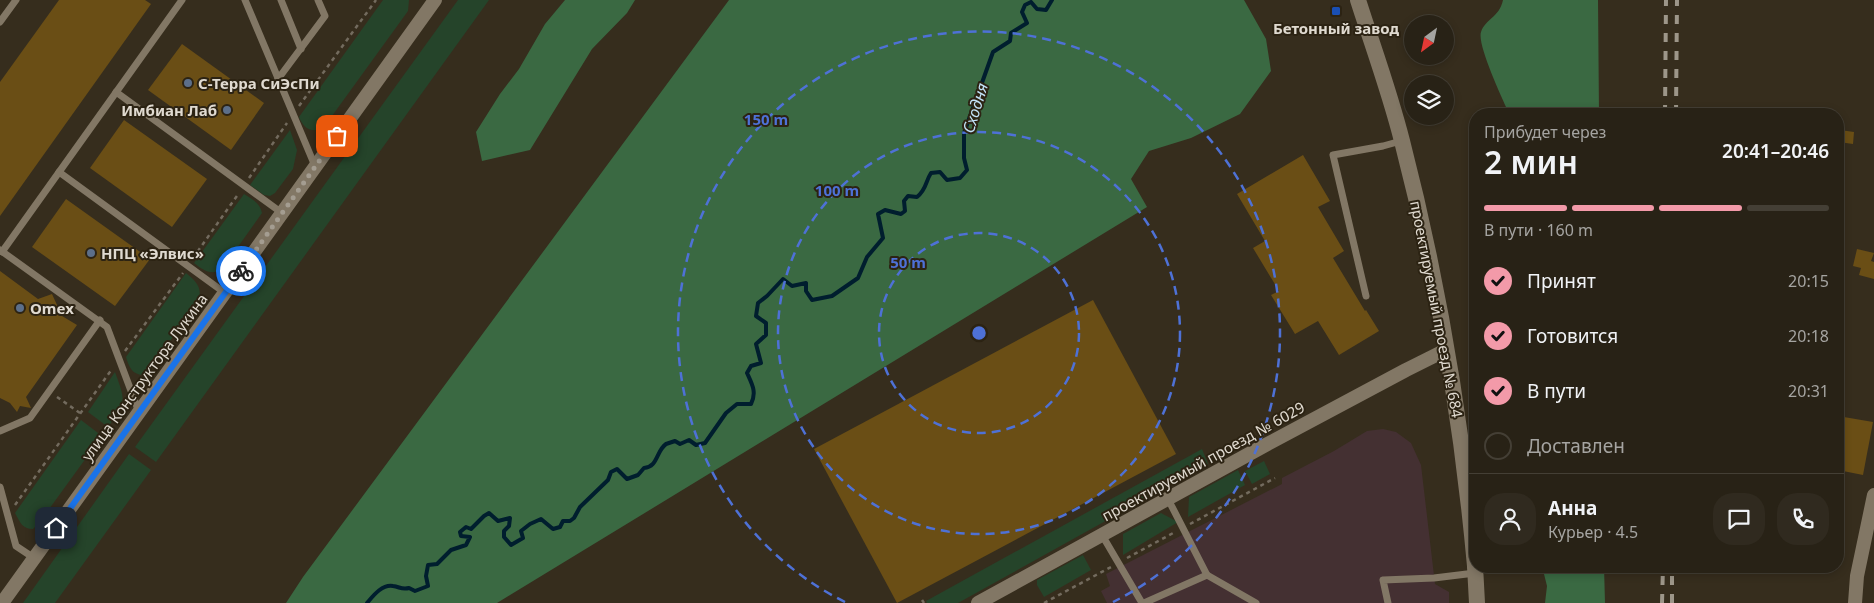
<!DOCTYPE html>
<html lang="ru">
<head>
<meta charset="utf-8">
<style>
  body { margin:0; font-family:"Noto Sans",sans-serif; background:#302a1f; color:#f1f3f6; height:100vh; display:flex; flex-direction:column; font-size:19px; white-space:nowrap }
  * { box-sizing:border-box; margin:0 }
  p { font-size:16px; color:#a5a4a1 }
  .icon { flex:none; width:28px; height:28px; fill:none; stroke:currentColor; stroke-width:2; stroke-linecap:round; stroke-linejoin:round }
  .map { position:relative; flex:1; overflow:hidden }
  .details { position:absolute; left:1469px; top:108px; width:375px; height:465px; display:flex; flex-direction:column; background:#282216; border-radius:20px; box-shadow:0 2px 8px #0003,0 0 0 1px #443f35 }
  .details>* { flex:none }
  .needle { width:32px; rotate:213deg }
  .controls { position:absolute; left:1404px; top:15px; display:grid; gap:10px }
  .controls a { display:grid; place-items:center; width:50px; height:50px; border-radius:50%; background:#282216; box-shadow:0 2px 8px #0003,0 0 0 1px #443f35; font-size:25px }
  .pin { position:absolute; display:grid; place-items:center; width:42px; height:42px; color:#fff; margin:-21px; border-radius:10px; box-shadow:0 2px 8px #0006 }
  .courier { position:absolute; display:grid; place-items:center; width:50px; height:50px; margin:-25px; border:4px solid #1a73e8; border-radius:50%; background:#fff; color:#222; box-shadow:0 1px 6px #0007 }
  .summary em { font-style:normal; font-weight:600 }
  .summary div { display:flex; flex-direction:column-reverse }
  .summary { display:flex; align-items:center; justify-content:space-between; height:85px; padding:0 15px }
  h1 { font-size:32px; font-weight:600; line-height:38px }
  .bar { display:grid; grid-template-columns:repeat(4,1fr); gap:8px 5px; align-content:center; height:60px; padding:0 15px }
  .bar i { height:6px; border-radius:4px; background:#443f35 }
  .bar .current { background:#f39aa9 }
  .bar p { grid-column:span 4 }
  .line { display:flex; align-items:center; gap:12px; padding:0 15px; border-top:1px solid #443f35 }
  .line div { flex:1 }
  .round { display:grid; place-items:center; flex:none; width:52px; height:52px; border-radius:20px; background:#302a1f }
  ol { padding:0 15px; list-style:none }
  li { display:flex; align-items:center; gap:15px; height:55px }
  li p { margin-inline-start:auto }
  li .icon { padding:5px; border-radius:50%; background:#f39aa9; color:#111; stroke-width:4 }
  li:last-child { color:#a5a4a1 }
  li i { width:28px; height:28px; border:2px solid #443f35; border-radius:50% }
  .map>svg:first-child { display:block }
</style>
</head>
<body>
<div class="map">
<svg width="1874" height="603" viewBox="0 0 1874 603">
  <rect width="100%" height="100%" fill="#362d1d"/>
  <path fill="#443032" d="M 1383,429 L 1396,432 L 1411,443 L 1421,465 L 1435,584 L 1449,592 L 1449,603 L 1107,603 L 1101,591 L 1110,586 L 1106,574 L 1282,484 L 1282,478 L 1334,451 L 1367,431 Z"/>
  <g fill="#25442a">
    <path d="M 383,0 L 409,0 L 408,11 L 324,127 C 312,134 304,129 299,117 Z"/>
    <path d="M 458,0 L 489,0 L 156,462 L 135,447 Z"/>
    <path d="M 290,130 L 297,150 L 293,169 L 275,193 L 270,196 L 264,195 L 250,185 Z"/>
    <path d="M 244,194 C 252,199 260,203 262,213 L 223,268 C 212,277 203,270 194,263 Z"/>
    <path d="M 186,273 C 196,281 202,287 199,300 L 148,372 L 144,375 C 132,375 129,367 126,357 Z"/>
    <path d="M 115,372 C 126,402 126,402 108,427 L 88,412 Z"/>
    <path d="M 81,420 L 102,436 L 39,523 L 33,529 C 22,529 20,522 15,513 Z"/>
    <path d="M 1202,449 L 1208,464 L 958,603 L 927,603 L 926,601 Z"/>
    <path d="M 129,454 L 151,470 L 55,603 L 23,603 Z"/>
    <path d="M 1264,461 L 1270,474 L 1252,484 L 1245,471 Z"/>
    <path d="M 1238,470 L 1245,485 L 1188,517 L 1189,497 Z"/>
    <path d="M 1161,513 L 1178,522 L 1123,555 L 1123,534 Z"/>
    <path d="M 1083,555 L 1091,570 L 1044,597 L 1037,585 L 1037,580 Z"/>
  </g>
  <g fill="#3a6942">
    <path d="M 565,0 L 635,0 L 627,13 L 592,49 L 530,150 L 482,161 L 476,132 L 500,94 L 519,69 L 545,24 Z"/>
    <path d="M 729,0 L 1244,0 L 1266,39 L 1271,71 L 1240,114 L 1191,138 L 1149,151 L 1131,179 L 1147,207 L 497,603 L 286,603 L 303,577 Z"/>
    <path d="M 1503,0 L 1598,0 L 1599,114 L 1506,114 L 1506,107 C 1500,93 1477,44 1481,32 C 1486,18 1499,18 1503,0 Z"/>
    <path d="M 1542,566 L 1604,566 L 1605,603 L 1545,603 L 1547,586 Z"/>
  </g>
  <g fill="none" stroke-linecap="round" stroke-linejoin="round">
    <path stroke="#001e2e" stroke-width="4" d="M 367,603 C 373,596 382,584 393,586 C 400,587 402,590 409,588 L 415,591 L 428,586 L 426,576 L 428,565 L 437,564 L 451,550 L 466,545 L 470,537 L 461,536 L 460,532 L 466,527 L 471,529 L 484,516 L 489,513 L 498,521 L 510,518 L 509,526 L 504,531 L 504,537 L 511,545 L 523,538 L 521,531 L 530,524 L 541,519 L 553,529 L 560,527 L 563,521 L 570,521 L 574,518 L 580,507 L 608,480 L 611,472 L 617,469 L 627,479 L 638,475 L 644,468 C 658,467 656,451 666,444 C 669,443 672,442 675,441 L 680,444 L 689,440 L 696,445 L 705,443 L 726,413 L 737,404 L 751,404 C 757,392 752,384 747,373 L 751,366 L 761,363 L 756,344 L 766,335 L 766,323 L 756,316 L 758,303 L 767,296 L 783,279 L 792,286 L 806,283 L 806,291 L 812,300 L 832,296 L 858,278 L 867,257 L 883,238 L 878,214 L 885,210 L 901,214 L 905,211 L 904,201 L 908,196 L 917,197 C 927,189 925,182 931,173 L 940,172 L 947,180 L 960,178 L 967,170 L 964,158 L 964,133 L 993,52 L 1010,41 L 1011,33 L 1027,23 L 1022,12 L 1025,5 L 1031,2 L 1037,9 L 1046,10 L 1052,0"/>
  </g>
  <g fill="#6a4e15">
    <path d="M 59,0 L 145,0 L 151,4 L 0,216 L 0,82 Z"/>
    <path d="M 182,44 L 264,103 L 231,150 L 148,90 Z"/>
    <path d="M 124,120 L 207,179 L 172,227 L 90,168 Z"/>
    <path d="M 1840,130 L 1854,132 L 1853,144 L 1839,142 Z"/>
    <path d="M 1303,155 L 1330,201 L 1318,207 L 1344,251 L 1333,258 L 1365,311 L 1366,310 L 1379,331 L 1339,355 L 1318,321 L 1295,334 L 1271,295 L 1279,291 L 1253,248 L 1265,241 L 1237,194 Z"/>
    <path d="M 66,199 L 150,259 L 115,306 L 32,247 Z"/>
    <path d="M 1857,249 L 1874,253 L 1871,261 L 1874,262 L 1874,279 L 1859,275 L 1861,268 L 1853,266 Z"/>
    <path d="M 0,271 L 38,299 L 52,294 L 62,316 L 77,325 L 26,397 L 31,408 L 20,406 L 17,412 L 10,403 L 0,398 Z"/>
    <path d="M 1093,300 L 1176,454 L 897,603 L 814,449 Z"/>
    <path d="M 1838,416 L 1873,422 L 1863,475 L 1838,470 Z"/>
  </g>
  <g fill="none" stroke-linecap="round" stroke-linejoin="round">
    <g stroke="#736b5e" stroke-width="2.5" stroke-dasharray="4 4" stroke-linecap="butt">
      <path d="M 299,106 L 376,0"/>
      <path d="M 249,178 L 287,123"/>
      <path d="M 193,258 L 239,193"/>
      <path d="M 125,351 L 183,273"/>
      <path d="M 57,397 L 80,413"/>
      <path d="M 15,505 L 112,369"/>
      <path d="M 1190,524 L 1275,478"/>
      <path d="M 1127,558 L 1175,532"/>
      <path d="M 922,600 L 924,603"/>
      <path d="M 1044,603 L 1111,567"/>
    </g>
    <g stroke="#827765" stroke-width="7">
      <path d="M 245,0 L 315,166"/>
      <path d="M 281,0 L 301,49"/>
      <path d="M 0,22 L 16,0"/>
      <path d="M 278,79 L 325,16 L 318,0"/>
      <path d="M 116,92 L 282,213"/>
      <path d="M 59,172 L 225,293"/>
      <path d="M 0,250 L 107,327 L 139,412"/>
      <path d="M 2,252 L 182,0"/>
      <path d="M 1366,296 L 1333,155 L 1383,146 L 1401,141"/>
      <path d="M 0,431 L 30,418 L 100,320"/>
      <path d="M 0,487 L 16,546 L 34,558"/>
      <path d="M 1168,499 L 1207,575 L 1256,603"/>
      <path d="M 1102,535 L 1142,603"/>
      <path d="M 1144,603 L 1207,575"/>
      <path d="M 1388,603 L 1383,580 L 1434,578 L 1475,573"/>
    </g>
    <g stroke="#827765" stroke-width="14">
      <path d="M 2,603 L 435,0"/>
      <path d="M 978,603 L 1260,448 L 1406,370 L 1446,350"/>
      <path d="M 1855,603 L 1857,576 L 1874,495"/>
    </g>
    <g stroke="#827765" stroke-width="16">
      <path d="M 1358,0 C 1373,47 1390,93 1402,141 C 1438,280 1462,423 1475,566"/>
      <path d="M 1475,566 L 1477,603"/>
    </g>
    <g stroke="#9d9689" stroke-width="4" stroke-dasharray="9 9" stroke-linecap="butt">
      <path d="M 1665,114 L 1666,0"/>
      <path d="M 1676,114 L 1677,0"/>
      <path d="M 1662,603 L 1663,566"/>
      <path d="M 1672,603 L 1672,566"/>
    </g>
  </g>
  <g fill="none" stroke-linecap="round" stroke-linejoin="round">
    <path stroke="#a49d91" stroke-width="5" stroke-dasharray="0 9" d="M 241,271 L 337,136"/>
    <path stroke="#1a73e8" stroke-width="6" d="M 56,528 L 241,271"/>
  </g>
  <g fill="none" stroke="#4e71d6" stroke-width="2.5" stroke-dasharray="9 6">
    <circle cx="979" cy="333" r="100"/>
    <circle cx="979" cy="333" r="201"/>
    <path d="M845 602A301 301 0 1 1 1113 602"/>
  </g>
  <rect fill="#1a4fb4" stroke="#2c2313" stroke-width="2" x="1331" y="6" width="10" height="10" rx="2.5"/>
  <g fill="#5c6f8a" stroke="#2c2313" stroke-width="2">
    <circle cx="188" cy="83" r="5"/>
    <circle cx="227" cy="110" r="5"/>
    <circle cx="91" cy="253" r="5"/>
    <circle cx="20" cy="308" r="5"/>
  </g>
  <g text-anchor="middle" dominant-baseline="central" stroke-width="4" stroke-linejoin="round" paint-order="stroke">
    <g font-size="15" font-weight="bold" fill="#e0dad0" stroke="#2c2313" text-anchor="start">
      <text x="1336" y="28" text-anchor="middle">Бетонный завод</text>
      <text x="198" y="83">С-Терра СиЭсПи</text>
      <text x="217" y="110" text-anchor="end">Имбиан Лаб</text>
      <text x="101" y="253">НПЦ «Элвис»</text>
      <text x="30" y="308">Omex</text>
    </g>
    <g font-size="15" fill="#e0dad0" stroke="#2c2313">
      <text transform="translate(1437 309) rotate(79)">проектируемый проезд № 684</text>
      <text transform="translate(144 377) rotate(-54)">улица Конструктора Лукина</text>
      <text transform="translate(1203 461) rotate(-29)">проектируемый проезд № 6029</text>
    </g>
    <g font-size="16" font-style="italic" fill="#c2e2f7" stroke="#2c2313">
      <text transform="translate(975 108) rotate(-73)">Сходня</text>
    </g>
  </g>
  <circle cx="979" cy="333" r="8" fill="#4e71d6" stroke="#2c2313" stroke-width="2.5"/>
  <g font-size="15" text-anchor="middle" font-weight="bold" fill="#4e71d6" stroke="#2c2313" stroke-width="4" stroke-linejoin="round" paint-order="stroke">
    <text x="766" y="125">150 m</text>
    <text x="837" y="196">100 m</text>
    <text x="908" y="268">50 m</text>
  </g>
</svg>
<div class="controls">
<a><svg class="needle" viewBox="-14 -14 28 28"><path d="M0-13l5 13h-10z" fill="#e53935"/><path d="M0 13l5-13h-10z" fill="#a5a4a1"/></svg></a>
<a><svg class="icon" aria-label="layers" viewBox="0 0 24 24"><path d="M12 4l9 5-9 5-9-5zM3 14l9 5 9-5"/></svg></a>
</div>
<div class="pin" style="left:337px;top:136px;background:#ea580c"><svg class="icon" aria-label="bag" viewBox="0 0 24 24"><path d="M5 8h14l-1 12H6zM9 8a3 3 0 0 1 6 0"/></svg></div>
<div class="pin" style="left:56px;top:528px;background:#1f2937"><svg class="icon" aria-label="home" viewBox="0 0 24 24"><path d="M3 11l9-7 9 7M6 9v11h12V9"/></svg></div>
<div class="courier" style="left:241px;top:271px"><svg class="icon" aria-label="bike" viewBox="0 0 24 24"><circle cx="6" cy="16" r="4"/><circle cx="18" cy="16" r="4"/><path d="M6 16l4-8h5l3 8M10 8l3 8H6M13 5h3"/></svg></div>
<section class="details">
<div class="summary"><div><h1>2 мин</h1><p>Прибудет через</p></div><em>20:41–20:46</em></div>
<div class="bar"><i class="current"></i><i class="current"></i><i class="current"></i><i></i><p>В пути · 160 m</p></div>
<ol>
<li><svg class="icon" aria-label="check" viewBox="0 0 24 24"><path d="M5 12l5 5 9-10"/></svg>Принят<p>20:15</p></li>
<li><svg class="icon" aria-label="check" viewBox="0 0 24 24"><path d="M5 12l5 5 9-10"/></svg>Готовится<p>20:18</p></li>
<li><svg class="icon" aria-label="check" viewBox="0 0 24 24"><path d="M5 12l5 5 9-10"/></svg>В пути<p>20:31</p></li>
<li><i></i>Доставлен</li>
</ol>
<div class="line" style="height:90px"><a class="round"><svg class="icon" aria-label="person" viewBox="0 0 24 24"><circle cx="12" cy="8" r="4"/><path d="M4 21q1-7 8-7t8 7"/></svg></a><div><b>Анна</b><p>Курьер · 4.5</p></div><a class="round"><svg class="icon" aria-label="chat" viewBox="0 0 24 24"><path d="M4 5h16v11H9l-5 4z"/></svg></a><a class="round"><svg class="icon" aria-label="phone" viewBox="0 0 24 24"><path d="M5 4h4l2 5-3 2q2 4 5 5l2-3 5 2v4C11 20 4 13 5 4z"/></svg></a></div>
</section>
</div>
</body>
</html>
